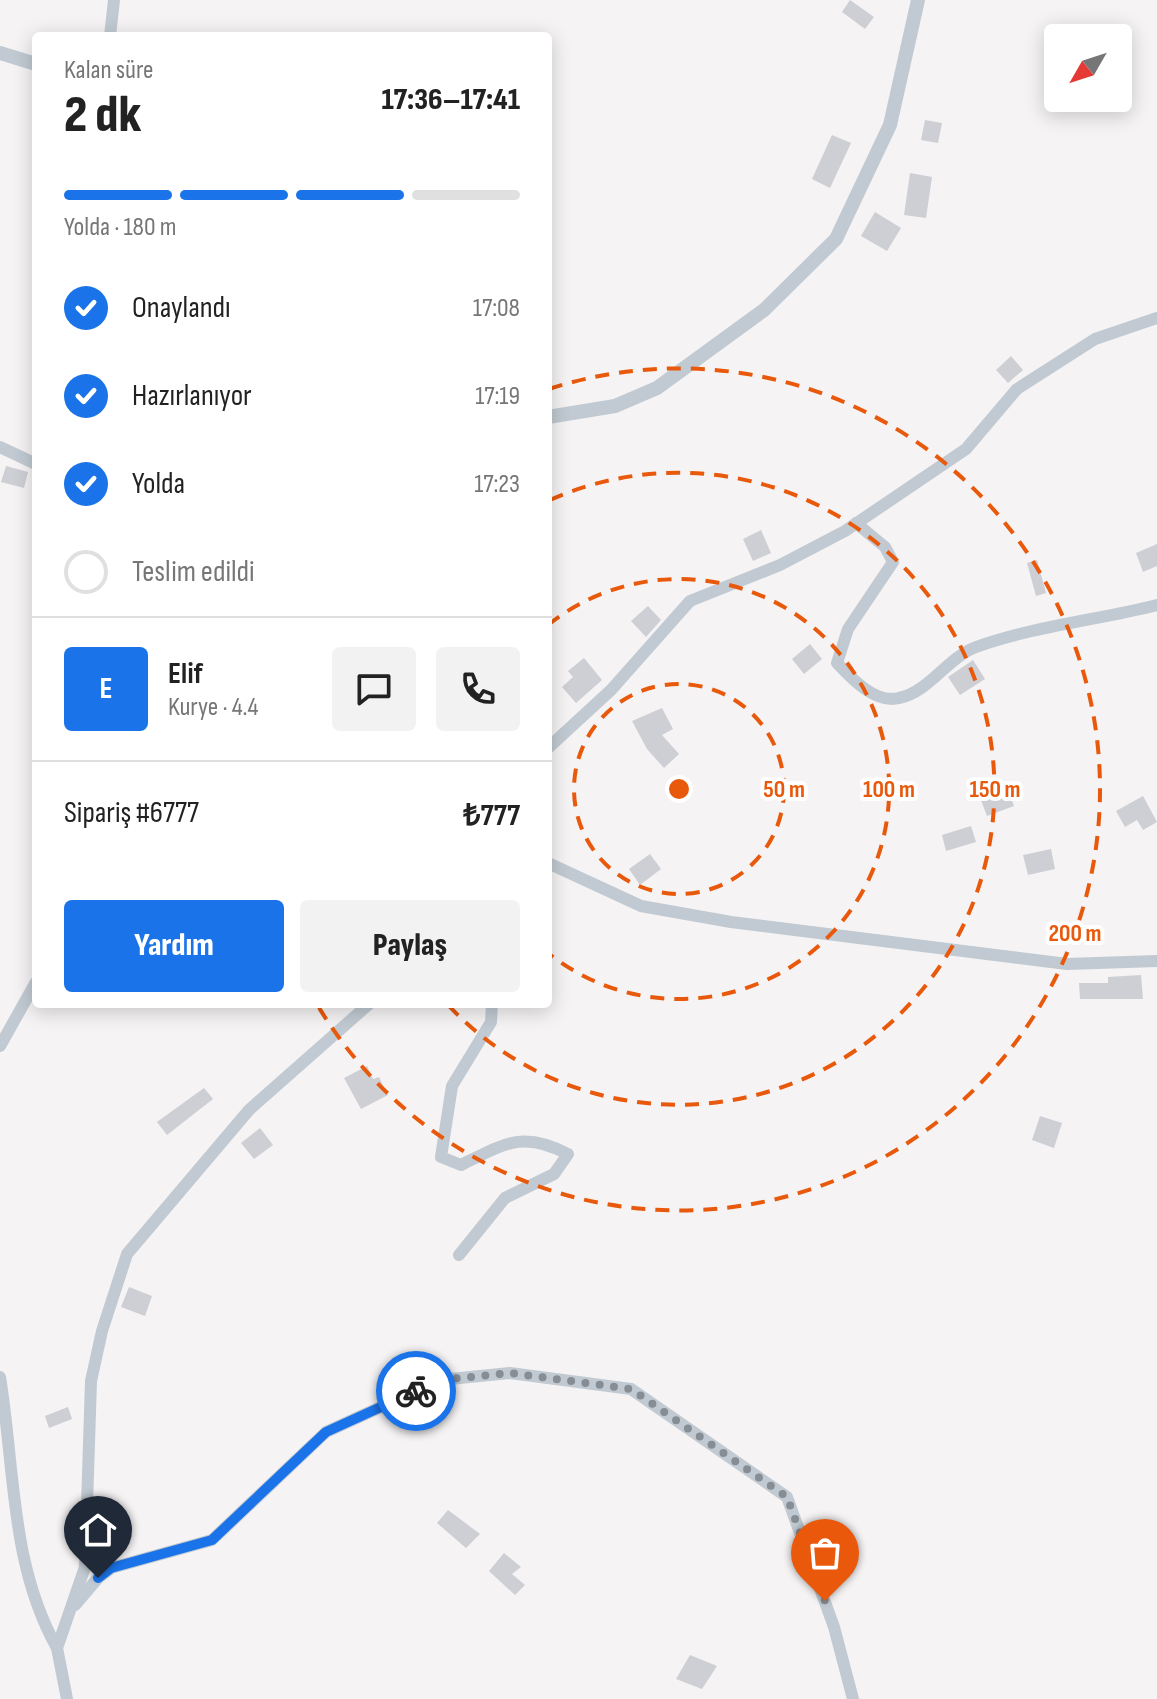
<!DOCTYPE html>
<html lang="tr">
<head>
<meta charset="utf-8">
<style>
  body { margin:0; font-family:"Sofia Sans Condensed",sans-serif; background:#f2f2f2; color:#222; height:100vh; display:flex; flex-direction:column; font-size:30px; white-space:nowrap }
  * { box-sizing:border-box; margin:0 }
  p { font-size:26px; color:#767676 }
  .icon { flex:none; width:44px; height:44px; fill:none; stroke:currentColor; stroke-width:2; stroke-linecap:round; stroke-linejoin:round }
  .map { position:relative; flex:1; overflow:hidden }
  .drawer { position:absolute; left:32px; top:32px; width:520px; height:976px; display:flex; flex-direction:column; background:#fff; border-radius:8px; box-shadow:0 4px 20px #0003 }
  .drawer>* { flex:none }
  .needle { width:52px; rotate:231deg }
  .fabs { position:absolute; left:1044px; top:24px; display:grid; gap:16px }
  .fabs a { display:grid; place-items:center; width:88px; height:88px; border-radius:8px; background:#fff; box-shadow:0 4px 20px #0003; font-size:40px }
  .pin { position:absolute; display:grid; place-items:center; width:68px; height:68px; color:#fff; margin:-82px -34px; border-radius:50% 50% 50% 0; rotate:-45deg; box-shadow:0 0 8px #0007 }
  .pin .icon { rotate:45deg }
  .courier { position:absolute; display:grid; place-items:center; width:80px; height:80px; margin:-40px; border:6px solid #1a73e8; border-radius:50%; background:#fff; color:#222; box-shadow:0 2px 10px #0007 }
  .headline em { font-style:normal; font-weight:800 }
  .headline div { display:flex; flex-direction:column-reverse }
  .headline { display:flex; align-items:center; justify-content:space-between; height:136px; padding:0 32px }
  h1 { font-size:52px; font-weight:800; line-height:60px }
  .bar { display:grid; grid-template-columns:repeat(4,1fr); gap:12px 8px; align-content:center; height:96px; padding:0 32px }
  .bar i { height:10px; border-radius:6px; background:#e0e0e0 }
  .bar .selected { background:#1a73e8 }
  .bar p { grid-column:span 4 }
  .line { display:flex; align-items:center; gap:20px; padding:0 32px; border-top:2px solid #e0e0e0 }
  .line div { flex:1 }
  .round { display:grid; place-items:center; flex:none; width:84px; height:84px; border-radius:8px; background:#f2f2f2 }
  ol { padding:0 32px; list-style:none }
  li { display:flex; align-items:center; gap:24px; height:88px }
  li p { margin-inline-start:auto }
  li .icon { padding:8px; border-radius:50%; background:#1a73e8; color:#fff; stroke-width:4 }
  li:last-child { color:#767676 }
  li i { width:44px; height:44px; border:4px solid #e0e0e0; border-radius:50% }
  .primary-button { display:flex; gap:16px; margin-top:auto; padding:16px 32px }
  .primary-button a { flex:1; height:92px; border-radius:8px; background:#1a73e8; color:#fff; font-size:32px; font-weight:800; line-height:92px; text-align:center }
  .primary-button a+a { background:#f2f2f2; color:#222 }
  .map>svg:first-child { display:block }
</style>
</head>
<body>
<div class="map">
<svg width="1157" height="1699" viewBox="0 0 1157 1699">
  <rect width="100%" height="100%" fill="#f5f3f3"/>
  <g fill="#cdcfd5">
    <path d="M 850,0 L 874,17 L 865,29 L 842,12 Z"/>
    <path d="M 925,120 L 942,123 L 938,143 L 921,140 Z"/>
    <path d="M 832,135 L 851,143 L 830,188 L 812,179 Z"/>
    <path d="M 910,173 L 932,177 L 926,218 L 904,215 Z"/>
    <path d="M 875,212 L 901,228 L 887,251 L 861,236 Z"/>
    <path d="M 1011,356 L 1023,370 L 1008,383 L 996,370 Z"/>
    <path d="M 6,466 L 28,472 L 24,488 L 1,482 Z"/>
    <path d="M 761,530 L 771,553 L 753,561 L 743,539 Z"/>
    <path d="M 1157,544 L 1157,566 L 1143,572 L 1136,553 Z"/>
    <path d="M 1037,560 L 1046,593 L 1036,596 L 1027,563 Z"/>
    <path d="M 648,606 L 661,620 L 646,637 L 631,621 Z"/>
    <path d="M 810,644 L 822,659 L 804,674 L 792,659 Z"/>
    <path d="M 584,658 L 602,680 L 576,703 L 562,687 L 573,677 L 568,671 Z"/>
    <path d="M 973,660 L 985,679 L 960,695 L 948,677 Z"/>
    <path d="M 662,708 L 673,729 L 662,735 L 679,754 L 664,768 L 647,749 L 632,721 Z"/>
    <path d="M 1006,785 L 1014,806 L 987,816 L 979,795 Z"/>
    <path d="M 1143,796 L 1157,822 L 1143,830 L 1137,820 L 1125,827 L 1116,811 Z"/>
    <path d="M 971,826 L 976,842 L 946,851 L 942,835 Z"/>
    <path d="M 1051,849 L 1055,869 L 1028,875 L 1023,855 Z"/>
    <path d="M 650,854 L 661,869 L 640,885 L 629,869 Z"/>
    <path d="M 1141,975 L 1143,999 L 1080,999 L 1079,983 L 1108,983 L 1108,977 Z"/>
    <path d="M 367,1066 L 373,1079 L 379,1077 L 388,1095 L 361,1109 L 344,1078 Z"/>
    <path d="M 204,1088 L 213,1099 L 167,1135 L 157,1122 Z"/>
    <path d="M 1040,1116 L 1062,1123 L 1054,1148 L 1032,1140 Z"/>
    <path d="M 260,1128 L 273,1145 L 254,1159 L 241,1143 Z"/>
    <path d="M 129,1287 L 152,1296 L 145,1316 L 121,1307 Z"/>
    <path d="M 68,1407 L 72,1419 L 49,1428 L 45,1416 Z"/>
    <path d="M 448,1510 L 480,1534 L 466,1548 L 437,1523 Z"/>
    <path d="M 504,1553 L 521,1567 L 512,1574 L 525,1585 L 515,1595 L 489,1571 Z"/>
    <path d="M 690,1655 L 717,1666 L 702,1689 L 676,1679 Z"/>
  </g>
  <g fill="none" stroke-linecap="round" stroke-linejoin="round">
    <g stroke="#c1cad2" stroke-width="12">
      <path d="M 110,36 L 114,0"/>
      <path d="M 0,447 L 36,464"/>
      <path d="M 856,523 L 885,547 L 893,562 L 848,629 L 837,663 C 851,678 875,704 899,698 C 929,692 947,658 976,647 C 1035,626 1097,620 1157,605"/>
      <path d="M 548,748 L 611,690 L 690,601 L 780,565 L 845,531 L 966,449 L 1017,389 L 1095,339 L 1157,318"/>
      <path d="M 548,863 L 641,906 L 731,922 L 1067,964 L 1157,961"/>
      <path d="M 0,1046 L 36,982"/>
      <path d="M 459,1255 L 505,1198 L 554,1174 L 568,1154 C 522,1130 504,1144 461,1165 L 441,1157 L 452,1086 L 491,1022 L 492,1004"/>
      <path d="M 0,1377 C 15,1469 10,1564 57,1648"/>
      <path d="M 75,1605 L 98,1578 L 111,1568 L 212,1540 L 326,1432 L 440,1380 L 510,1373 L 631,1389 L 787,1497 L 834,1627 L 853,1699"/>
      <path d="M 67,1699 L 57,1648 L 85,1567 L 91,1381 L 102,1331 L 127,1254 L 249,1110 L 369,1004"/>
    </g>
    <g stroke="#c1cad2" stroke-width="14">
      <path d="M 0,53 L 36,64"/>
      <path d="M 548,417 L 615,406 L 657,388 L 764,310 L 836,239 L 890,125 L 918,0"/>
    </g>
  </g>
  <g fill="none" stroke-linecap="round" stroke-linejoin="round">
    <path stroke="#868d94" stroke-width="8" stroke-dasharray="0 14.4" d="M 416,1391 L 440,1380 L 510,1373 L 631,1389 L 787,1497 L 825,1601"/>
    <path stroke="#1a73e8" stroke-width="10" d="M 98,1578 L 111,1568 L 212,1540 L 326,1432 L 416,1391"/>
  </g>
  <g fill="none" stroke="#e8590c" stroke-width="4" stroke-dasharray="14 10">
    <circle cx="679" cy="789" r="105"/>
    <path d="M548 625A210 210 0 1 1 548 953"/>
    <path d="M550 500A316 316 0 1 1 448 1005"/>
    <path d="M549 389A421 421 0 1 1 318 1006"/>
  </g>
  <circle cx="679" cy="789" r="12" fill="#e8590c" stroke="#fff" stroke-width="4"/>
  <g font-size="24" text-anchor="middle" font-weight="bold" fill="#e8590c" stroke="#fff" stroke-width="8" stroke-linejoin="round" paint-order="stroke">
    <text x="784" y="797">50 m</text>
    <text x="889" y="797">100 m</text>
    <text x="995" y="797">150 m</text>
    <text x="1075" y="941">200 m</text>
  </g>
</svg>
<div class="fabs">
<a><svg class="needle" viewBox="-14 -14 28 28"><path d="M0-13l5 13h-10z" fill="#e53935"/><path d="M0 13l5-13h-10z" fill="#767676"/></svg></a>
</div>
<div class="pin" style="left:825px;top:1601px;background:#ea580c"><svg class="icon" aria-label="bag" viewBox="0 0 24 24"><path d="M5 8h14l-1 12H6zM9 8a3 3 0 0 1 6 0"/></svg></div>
<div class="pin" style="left:98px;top:1578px;background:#1f2937"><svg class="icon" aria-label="home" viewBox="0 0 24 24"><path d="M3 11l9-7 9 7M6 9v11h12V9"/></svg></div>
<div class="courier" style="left:416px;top:1391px"><svg class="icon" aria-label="bike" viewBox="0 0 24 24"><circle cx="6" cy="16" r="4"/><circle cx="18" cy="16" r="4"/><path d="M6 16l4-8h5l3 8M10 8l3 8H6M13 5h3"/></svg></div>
<section class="drawer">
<div class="headline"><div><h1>2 dk</h1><p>Kalan süre</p></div><em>17:36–17:41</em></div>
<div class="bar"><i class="selected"></i><i class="selected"></i><i class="selected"></i><i></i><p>Yolda · 180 m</p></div>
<ol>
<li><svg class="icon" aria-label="check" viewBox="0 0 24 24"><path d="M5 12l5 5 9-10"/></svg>Onaylandı<p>17:08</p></li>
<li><svg class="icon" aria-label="check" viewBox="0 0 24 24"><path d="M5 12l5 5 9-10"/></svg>Hazırlanıyor<p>17:19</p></li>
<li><svg class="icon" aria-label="check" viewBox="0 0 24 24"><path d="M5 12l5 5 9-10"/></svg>Yolda<p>17:23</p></li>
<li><i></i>Teslim edildi</li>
</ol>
<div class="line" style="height:144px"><b class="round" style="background:#1a73e8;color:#fff">E</b><div><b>Elif</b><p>Kurye · 4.4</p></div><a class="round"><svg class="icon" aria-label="chat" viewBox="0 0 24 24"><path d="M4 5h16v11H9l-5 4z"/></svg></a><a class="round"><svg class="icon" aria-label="phone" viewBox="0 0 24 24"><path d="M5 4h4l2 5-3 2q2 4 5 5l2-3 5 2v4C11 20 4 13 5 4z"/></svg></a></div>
<div class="line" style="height:104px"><div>Sipariş #6777</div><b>₺777</b></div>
<div class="primary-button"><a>Yardım</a><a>Paylaş</a></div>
</section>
</div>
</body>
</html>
